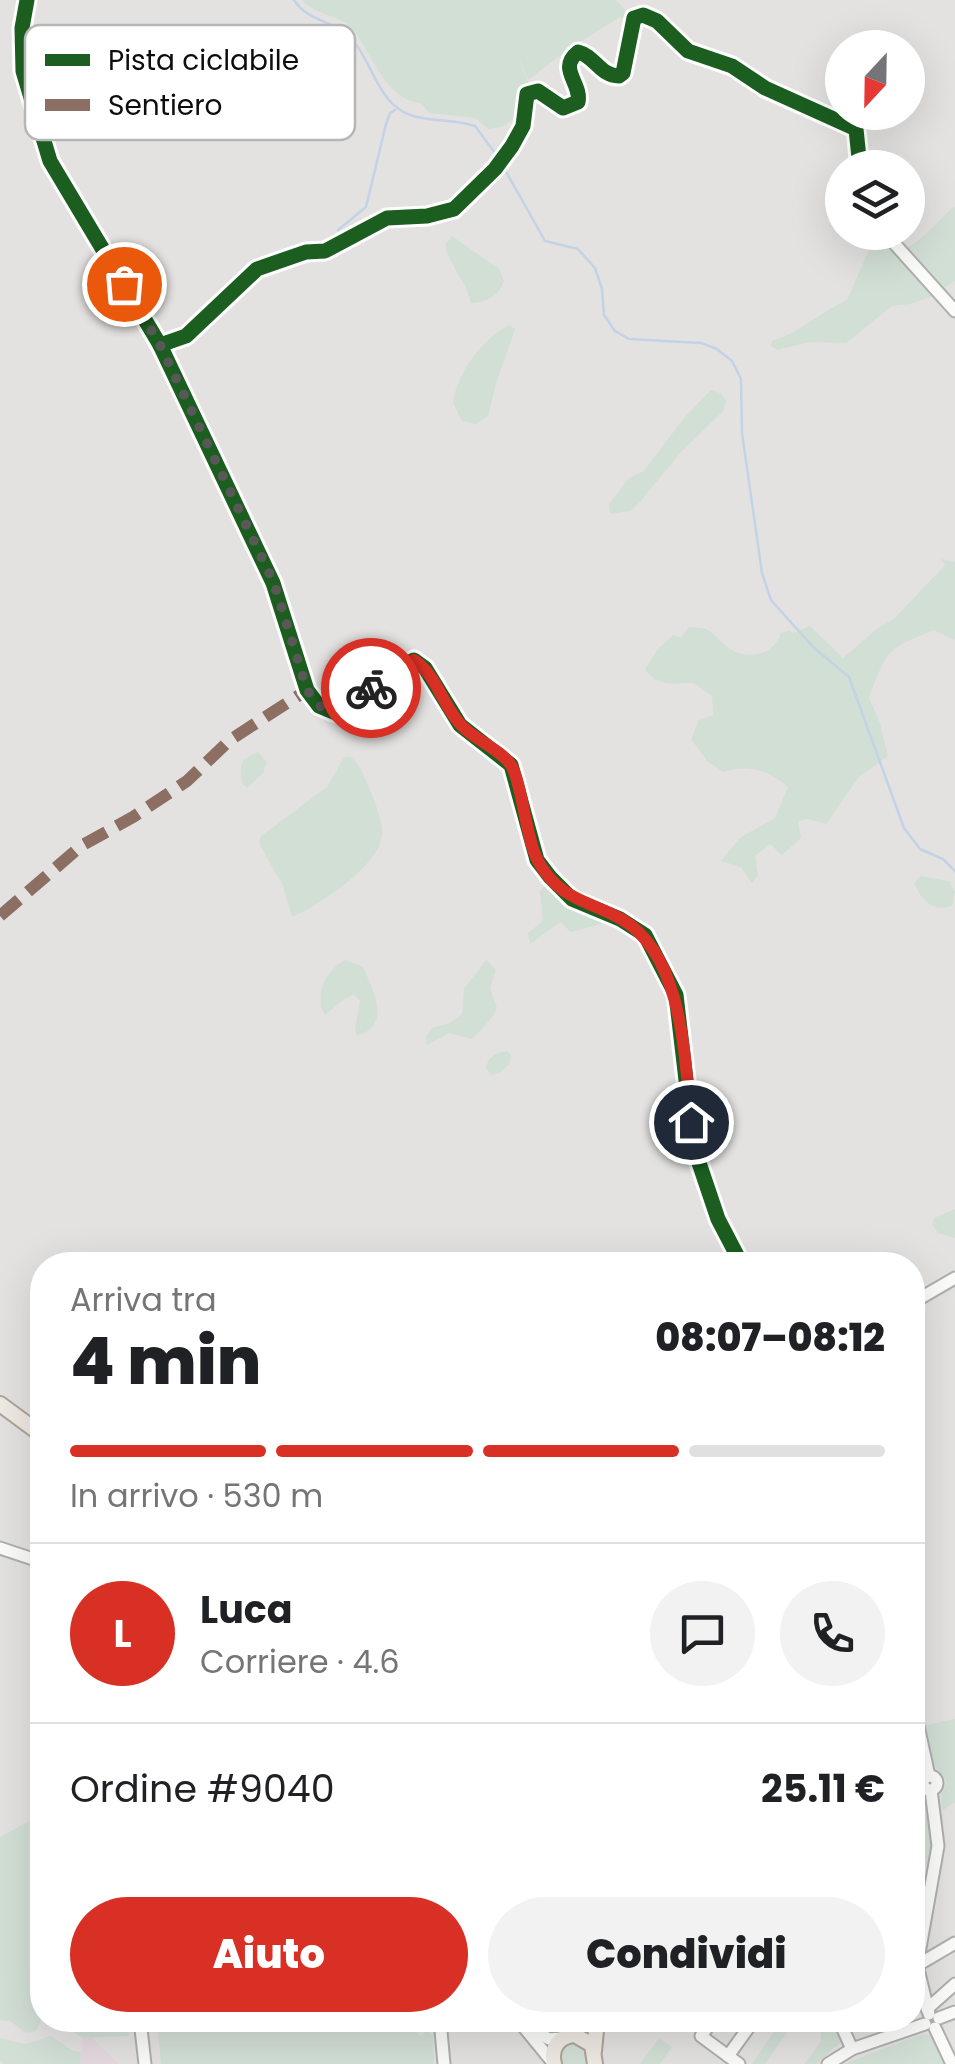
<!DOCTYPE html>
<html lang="it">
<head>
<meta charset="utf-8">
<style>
  body { margin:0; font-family:Poppins,sans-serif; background:#f2f2f2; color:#202124; height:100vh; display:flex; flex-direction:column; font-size:38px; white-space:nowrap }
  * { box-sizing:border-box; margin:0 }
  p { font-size:32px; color:#757577 }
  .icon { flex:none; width:55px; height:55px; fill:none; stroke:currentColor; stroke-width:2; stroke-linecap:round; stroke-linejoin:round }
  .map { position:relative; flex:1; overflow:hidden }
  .side { position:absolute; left:30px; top:1252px; width:895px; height:780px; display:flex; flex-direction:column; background:#fff; border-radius:40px; box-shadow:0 10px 40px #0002 }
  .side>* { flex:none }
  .needle { width:65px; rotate:202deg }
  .buttons { position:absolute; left:825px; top:30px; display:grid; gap:20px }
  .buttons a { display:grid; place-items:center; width:100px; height:100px; border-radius:50%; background:#fff; box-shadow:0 10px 40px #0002; font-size:50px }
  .pin { position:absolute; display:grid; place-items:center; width:85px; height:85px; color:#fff; margin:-42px; border:5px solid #fff; border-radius:50%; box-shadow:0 2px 10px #0007 }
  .courier { position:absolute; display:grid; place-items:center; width:100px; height:100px; margin:-50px; border:8px solid #d93025; border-radius:50%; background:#fff; color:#222; box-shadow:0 2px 12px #0007 }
  .overview em { font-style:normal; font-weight:800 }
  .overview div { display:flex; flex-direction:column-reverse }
  .overview { display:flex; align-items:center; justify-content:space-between; height:170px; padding:0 40px }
  h1 { font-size:65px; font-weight:800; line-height:75px }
  .bar { display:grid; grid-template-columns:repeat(4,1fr); gap:15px 10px; align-content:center; height:120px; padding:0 40px }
  .bar i { height:12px; border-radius:8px; background:#e0e0e0 }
  .bar .on { background:#d93025 }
  .bar p { grid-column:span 4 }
  .line { display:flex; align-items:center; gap:25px; padding:0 40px; border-top:2px solid #e0e0e0 }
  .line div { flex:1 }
  .round { display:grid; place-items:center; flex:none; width:105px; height:105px; border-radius:52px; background:#f2f2f2 }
  .action { display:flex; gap:20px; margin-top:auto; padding:20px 40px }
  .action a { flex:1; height:115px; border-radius:60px; background:#d93025; color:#fff; font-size:40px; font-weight:800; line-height:115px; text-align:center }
  .action a+a { background:#f2f2f2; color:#202124 }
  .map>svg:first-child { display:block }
</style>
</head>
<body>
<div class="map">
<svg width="955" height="2064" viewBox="0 0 955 2064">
  <rect width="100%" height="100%" fill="#e3e2e1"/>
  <path fill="#e6d9e0" d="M 83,2038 L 92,2038 L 119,2064 L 80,2064 Z"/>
  <g fill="#d2dfd5">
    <path d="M 302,0 L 616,0 L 631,16 L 627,21 L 620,17 L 570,48 L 528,80 L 514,46 L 531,90 C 520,111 514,128 488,129 L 475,118 L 429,113 L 421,103 C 386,100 374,58 355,32 C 343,14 316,17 302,0 Z"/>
    <path d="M 955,206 L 955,281 L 930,297 L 910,304 L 892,306 L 846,343 L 809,342 L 778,350 L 771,346 L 772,341 C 799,333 821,312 847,300 L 869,250 L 862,233 L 882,233 L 902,249 C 920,245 939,219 955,206 Z"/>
    <path d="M 452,236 L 499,269 L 504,281 C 498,296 488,302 471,303 C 466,280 450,267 445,245 Z"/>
    <path d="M 509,325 L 515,329 L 496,384 L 488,416 L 476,424 L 462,421 L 453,403 C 457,373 482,339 509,325 Z"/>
    <path d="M 711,390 L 722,394 L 726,401 L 723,411 L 680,453 L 640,502 L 630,511 L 610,514 L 609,504 L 629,478 L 644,471 L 684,418 Z"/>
    <path d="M 941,559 L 955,562 L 955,640 L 934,630 C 885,650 888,649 869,698 L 880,723 L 888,756 L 859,777 L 826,824 L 807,819 L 798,821 L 801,838 L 782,855 L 770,844 L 755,856 L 758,875 L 752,883 L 741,867 L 721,861 L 741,837 L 775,818 L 788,787 C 770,770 746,764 723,772 L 707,761 L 691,739 L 699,720 L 713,715 L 712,696 L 694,683 C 673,683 661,688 645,670 L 657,650 L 673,635 L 681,637 L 689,627 C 695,628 701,627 706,629 C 713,632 720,641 726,646 C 745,661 773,657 781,633 L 789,630 L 793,633 L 810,626 L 843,658 L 878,628 L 894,619 L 945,565 Z"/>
    <path d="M 258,752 L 267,762 L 263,773 L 247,788 C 238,782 240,769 243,760 Z"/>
    <path d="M 344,757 L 350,757 C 361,764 364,778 370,790 C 375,803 383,820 382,835 C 380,865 318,906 292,917 L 283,886 L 260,845 L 260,837 L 328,786 Z"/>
    <path d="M 920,876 L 949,881 L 955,892 L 952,906 C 931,912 922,900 914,883 Z"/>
    <path d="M 549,881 L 607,918 L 605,923 L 571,932 L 560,922 L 530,944 L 528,933 L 543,921 L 540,891 Z"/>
    <path d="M 345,960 L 363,967 C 374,992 392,1025 357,1036 L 355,1030 L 360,1001 L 354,995 L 344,999 L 325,1015 L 321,1007 C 319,986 326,971 345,960 Z"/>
    <path d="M 486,960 L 496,970 L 490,989 L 497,1008 C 493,1018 479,1032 472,1039 L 449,1033 L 427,1045 L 426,1037 L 432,1028 L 450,1023 L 462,1014 L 464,989 Z"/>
    <path d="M 507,1051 L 511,1055 L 510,1063 L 500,1073 L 491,1075 L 486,1068 C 487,1057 497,1052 507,1051 Z"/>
    <path d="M 955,1209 L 955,1238 L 938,1233 L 932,1224 L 934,1218 Z"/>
    <path d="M 955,1719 L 955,1802 L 943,1810 L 941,1795 L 947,1782 L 932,1763 L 923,1726 Z"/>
    <path d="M 917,1792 C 936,1810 934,1841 930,1866 L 913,1864 L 913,1793 Z"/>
    <path d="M 42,1814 L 42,2019 L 36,2031 L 26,2033 L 10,2021 L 0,2020 L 0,1837 Z"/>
    <path d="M 54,2020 L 128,2020 L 129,2036 L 83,2038 Z"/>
    <path d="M 157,2020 L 410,2020 L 406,2024 L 421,2036 L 427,2029 L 433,2035 L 434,2064 L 161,2064 Z"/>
    <path d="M 531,2020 L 581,2020 C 570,2032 559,2034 544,2033 Z"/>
    <path d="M 777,2020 L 796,2020 L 765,2064 L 752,2064 L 780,2023 Z"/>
    <path d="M 802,2020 L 831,2020 L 842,2041 L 816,2064 L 804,2064 L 821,2042 L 821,2032 Z"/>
    <path d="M 922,2034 C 938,2034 941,2051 947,2064 L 844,2064 Z"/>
    <path d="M 51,2036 L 73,2051 L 81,2052 L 80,2064 L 4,2064 L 0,2060 L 0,2038 L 25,2044 Z"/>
    <path d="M 659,2038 L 672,2047 L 660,2064 L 640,2064 Z"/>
    <path d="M 566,2041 L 586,2044 L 588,2064 L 560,2064 L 558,2051 Z"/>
  </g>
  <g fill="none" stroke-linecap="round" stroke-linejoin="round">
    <g stroke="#c4d2e7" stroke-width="2.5">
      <path d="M 294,0 C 308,22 334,20 351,38 C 373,62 378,106 413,116 C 433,122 455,119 475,126 L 498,157"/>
      <path d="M 504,168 L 545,241 L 578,249 L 595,268 L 602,289 L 604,315 L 615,331 L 629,339 L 701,343 L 717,349 L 732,361 L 741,379 L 742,433 L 762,573 L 771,600 L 813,647 L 849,677 L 904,828 L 920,849 L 943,859 L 955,871"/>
      <path d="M 338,230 L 366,207 L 386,124 L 390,113 L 395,110"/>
    </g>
    <defs>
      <g id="minor">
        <path d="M 27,0 L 22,28 L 23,71 L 50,161 L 160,345 L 273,583 L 307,690 L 319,706 L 336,713 L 393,671 L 414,660 L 425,668 L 460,725 L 511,765 L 537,860 L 550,877 L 572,899 L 620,919 L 645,935 L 676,995 L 694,1148 L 718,1219 L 742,1265"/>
        <path d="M 884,232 L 955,311"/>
        <path d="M 160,345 L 186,336 L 257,269 L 306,252 L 325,251 L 387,218 L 427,216 L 454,209 L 495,169 L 512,146 L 523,126 L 527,94 L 538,91 L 563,108 L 578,102 C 582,83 557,69 578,52 C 595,56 600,76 619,76 L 623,73 L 634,18 L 643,15 L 657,21 L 688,51 L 732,66 L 765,88 L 856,129 L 860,168"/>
        <path d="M 912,1303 L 955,1278"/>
        <path d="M 0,1548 L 42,1562"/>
        <path d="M 912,1698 L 929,1776"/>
        <circle cx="930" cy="1783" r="7"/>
        <path d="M 916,1966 L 955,1943"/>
        <path d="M 927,2009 L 955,1984"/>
        <path d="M 929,2014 L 917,1965 L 938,1846 L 931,1790"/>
        <path d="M 939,2018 L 955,2012"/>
        <path d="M 140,2020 L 145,2064"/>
        <path d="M 440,2020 L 444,2064"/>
        <path d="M 518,2020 L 554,2064"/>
        <path d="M 713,2020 L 701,2036 L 728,2056"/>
        <path d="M 839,2020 L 852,2049"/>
        <path d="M 529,2027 L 549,2039 L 561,2038"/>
        <path d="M 935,2028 L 952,2064"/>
        <path d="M 739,2064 L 728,2056 L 754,2020"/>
        <path d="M 828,2064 L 852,2049 L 925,2024"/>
      </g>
      <g id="major">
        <path d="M 0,1404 L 42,1435"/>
        <path d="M 594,2051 L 597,2020"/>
        <path d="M 554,2064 C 550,2048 559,2036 575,2035 L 592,2045 L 595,2064"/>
      </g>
    </defs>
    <use href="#minor" stroke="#afafae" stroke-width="15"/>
    <use href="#major" stroke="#aea498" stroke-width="18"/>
    <use href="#minor" stroke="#fbfbfa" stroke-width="11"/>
    <use href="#major" stroke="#eee9e2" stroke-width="14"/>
    <path stroke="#8d6e63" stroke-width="12" stroke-dasharray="25 12" stroke-linecap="butt" d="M 0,916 L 81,846 L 133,817 L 187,781 L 230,740 L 307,690"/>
    <defs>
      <g id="cycleway">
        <path d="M 27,0 L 22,28 L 23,71 L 50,161 L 160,345 L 273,583 L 307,690 L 319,706 L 336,713 L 393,671 L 414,660 L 425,668 L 460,725 L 511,765 L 537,860 L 550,877 L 572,899 L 620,919 L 645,935 L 676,995 L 694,1148 L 718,1219 L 742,1265"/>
        <path d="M 160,345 L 186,336 L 257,269 L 306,252 L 325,251 L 387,218 L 427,216 L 454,209 L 495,169 L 512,146 L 523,126 L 527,94 L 538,91 L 563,108 L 578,102 C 582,83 557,69 578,52 C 595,56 600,76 619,76 L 623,73 L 634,18 L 643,15 L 657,21 L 688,51 L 732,66 L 765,88 L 856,129 L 860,168"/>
      </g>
    </defs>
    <use href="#cycleway" stroke="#fff" stroke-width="21"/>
    <use href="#cycleway" stroke="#1b5e20" stroke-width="15"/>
  </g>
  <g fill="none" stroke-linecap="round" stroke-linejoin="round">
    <path stroke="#585857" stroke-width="10" stroke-dasharray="0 18" d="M 124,284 L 160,345 L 274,583 L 307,690 L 320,706 L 336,714 L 371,688"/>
    <path stroke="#d93025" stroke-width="12" d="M 371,688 L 414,660 C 438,676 443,708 463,727 C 476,740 501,750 511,765 C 523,785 525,837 538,861 C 560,901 589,900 623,920 C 683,956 685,1059 691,1122"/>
  </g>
  <rect x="25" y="25" width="330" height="115" rx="15" fill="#fff" stroke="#b6b6b6" stroke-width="2.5"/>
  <rect x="45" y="54" width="45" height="12" fill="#1b5e20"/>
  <rect x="45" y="99" width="45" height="12" fill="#8d6e63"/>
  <g font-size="28" fill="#0d0d0c">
    <text x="108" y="70">Pista ciclabile</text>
    <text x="108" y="115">Sentiero</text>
  </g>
</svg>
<div class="buttons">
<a><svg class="needle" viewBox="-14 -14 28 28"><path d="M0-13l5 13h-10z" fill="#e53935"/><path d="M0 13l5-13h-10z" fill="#757577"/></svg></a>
<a><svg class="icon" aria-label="layers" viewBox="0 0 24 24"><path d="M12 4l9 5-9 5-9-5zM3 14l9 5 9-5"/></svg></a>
</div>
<div class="pin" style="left:124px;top:284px;background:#ea580c"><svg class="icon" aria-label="bag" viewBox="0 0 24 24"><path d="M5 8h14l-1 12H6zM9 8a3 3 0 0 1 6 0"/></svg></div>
<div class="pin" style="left:691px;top:1122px;background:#1f2937"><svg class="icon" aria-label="home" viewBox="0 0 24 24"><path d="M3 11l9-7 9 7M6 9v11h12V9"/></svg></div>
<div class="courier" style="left:371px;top:688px"><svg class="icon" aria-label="bike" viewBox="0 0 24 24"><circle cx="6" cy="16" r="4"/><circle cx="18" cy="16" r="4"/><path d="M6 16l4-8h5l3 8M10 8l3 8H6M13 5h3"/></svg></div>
<section class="side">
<div class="overview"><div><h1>4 min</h1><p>Arriva tra</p></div><em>08:07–08:12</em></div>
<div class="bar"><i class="on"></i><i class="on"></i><i class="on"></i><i></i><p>In arrivo · 530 m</p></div>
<div class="line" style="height:180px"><b class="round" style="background:#d93025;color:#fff">L</b><div><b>Luca</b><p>Corriere · 4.6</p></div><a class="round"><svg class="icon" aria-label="chat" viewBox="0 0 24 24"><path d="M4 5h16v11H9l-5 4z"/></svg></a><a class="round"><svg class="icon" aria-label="phone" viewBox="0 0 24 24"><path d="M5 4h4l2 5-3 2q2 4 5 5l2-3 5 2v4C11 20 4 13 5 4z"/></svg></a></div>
<div class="line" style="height:130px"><div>Ordine #9040</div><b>25.11 €</b></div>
<div class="action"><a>Aiuto</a><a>Condividi</a></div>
</section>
</div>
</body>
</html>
